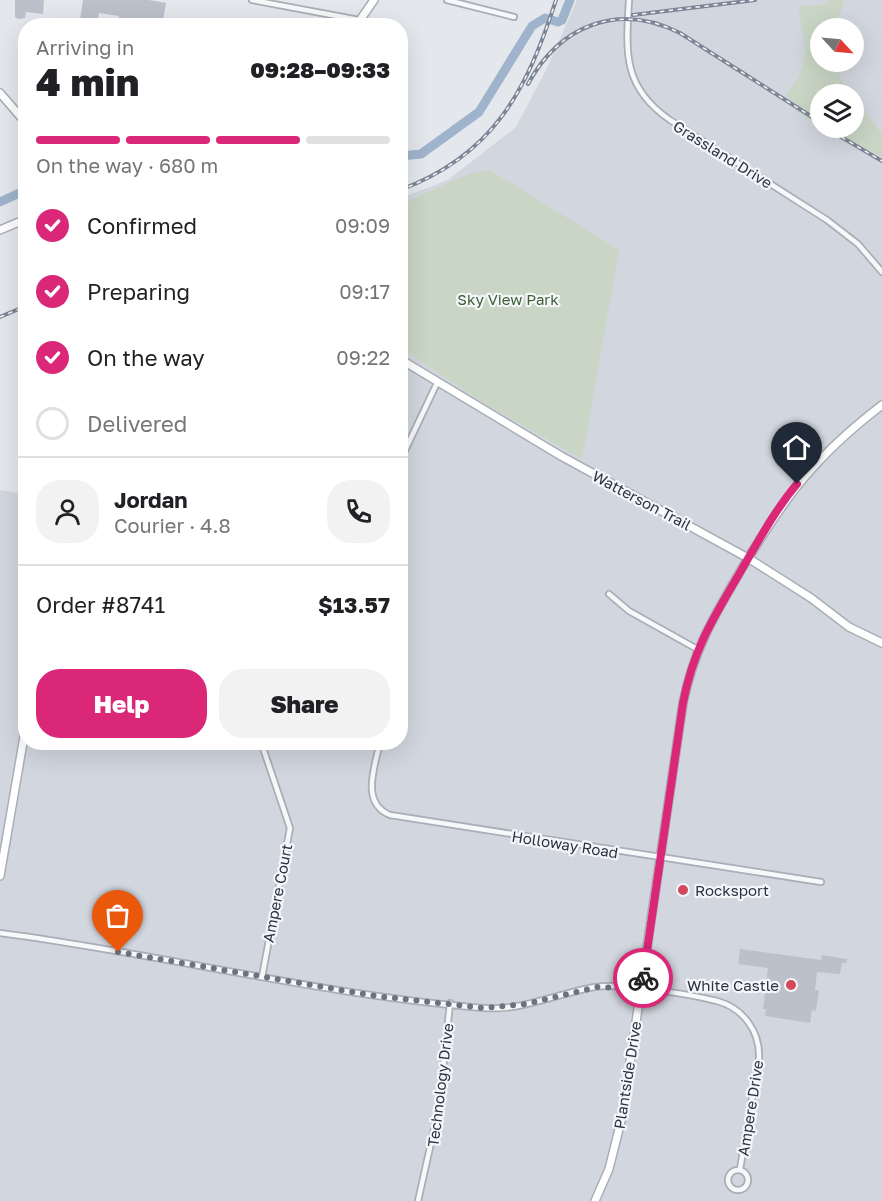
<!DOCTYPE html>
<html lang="en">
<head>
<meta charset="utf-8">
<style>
  body { margin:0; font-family:"Golos Text",sans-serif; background:#f2f2f2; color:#202124; height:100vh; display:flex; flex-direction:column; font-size:22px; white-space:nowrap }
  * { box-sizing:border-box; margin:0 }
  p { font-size:20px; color:#757577 }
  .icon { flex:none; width:33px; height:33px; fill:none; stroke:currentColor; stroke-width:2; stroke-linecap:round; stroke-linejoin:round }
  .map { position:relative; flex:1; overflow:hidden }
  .panel { position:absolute; left:18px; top:18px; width:390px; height:732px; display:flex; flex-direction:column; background:#fff; border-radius:24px; box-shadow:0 6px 24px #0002 }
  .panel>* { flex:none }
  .needle { width:39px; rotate:116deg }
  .fabs { position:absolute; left:810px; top:18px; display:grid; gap:12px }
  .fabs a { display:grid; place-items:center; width:54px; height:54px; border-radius:50%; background:#fff; box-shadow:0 6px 24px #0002; font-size:30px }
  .pin { position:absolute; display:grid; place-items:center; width:51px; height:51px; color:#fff; margin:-62px -26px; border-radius:50% 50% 50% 0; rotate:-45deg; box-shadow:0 0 6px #0007 }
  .pin .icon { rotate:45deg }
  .courier { position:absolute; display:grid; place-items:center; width:60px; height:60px; margin:-30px; border:4px solid #db2777; border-radius:50%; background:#fff; color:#222; box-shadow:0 2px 8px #0007 }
  .summary em { font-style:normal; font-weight:800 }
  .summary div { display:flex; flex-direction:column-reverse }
  .summary { display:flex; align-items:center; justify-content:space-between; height:102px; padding:0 18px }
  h1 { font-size:39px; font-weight:800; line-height:45px }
  .bar { display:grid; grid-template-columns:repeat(4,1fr); gap:9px 6px; align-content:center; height:72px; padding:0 18px }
  .bar i { height:8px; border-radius:4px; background:#e0e0e0 }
  .bar .on { background:#db2777 }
  .bar p { grid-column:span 4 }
  .line { display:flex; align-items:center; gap:15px; padding:0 18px; border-top:2px solid #e0e0e0 }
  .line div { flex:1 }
  .round { display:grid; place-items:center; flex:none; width:63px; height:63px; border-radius:24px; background:#f2f2f2 }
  ol { padding:0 18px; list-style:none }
  li { display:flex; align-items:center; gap:18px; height:66px }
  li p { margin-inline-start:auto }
  li .icon { padding:6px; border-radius:50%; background:#db2777; color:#fff; stroke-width:4 }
  li:last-child { color:#757577 }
  li i { width:33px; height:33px; border:3px solid #e0e0e0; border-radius:50% }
  .primary-button { display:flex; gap:12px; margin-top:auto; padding:12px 18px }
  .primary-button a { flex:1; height:69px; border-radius:24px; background:#db2777; color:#fff; font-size:24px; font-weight:800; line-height:69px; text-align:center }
  .primary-button a+a { background:#f2f2f2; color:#202124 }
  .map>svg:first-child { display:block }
</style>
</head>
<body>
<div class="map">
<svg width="882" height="1201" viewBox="0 0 882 1201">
  <rect width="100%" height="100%" fill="#e4e7ec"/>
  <path fill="#d2d6de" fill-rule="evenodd" d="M 577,0 L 882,0 L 882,1201 L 0,1201 L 0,490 L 25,494 L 26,742 L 400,742 L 401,198 L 448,180 L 516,127 L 548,66 ZM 820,28 L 854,28 L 854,62 L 820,62 ZM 820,94 L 854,94 L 854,128 L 820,128 Z"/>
  <g fill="#c9d6c5">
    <path d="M 829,0 L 843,0 L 844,3 L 834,28 L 820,28 L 820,62 L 837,62 L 840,79 L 852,94 L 820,94 L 820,126 L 796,111 L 786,94 C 805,73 808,56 802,29 C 800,20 798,14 800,5 L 823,5 Z"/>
    <path d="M 854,96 L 882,134 L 882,156 L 855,147 L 822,128 L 854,128 Z"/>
    <path d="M 490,170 L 619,250 L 582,459 L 485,404 L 401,348 L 401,204 L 469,174 Z"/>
  </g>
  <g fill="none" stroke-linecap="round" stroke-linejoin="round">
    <g stroke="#9fb4cc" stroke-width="9">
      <path d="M 400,156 L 421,154 L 479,112 L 532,26 L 545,18 L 558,22 L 562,20 L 570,0"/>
      <path d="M 0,202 L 26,190"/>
    </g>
  </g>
  <g fill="#bbc0ca">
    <path d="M 15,0 L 44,0 L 43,14 L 26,12 L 25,18 L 18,19 L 15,17 Z"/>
    <path d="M 83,0 L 149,0 L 166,3 L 162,26 L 118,24 L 119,16 L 99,13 L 97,26 L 79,26 Z"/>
    <path d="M 740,949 L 821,960 L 822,955 L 847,959 L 846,963 L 842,963 L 840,974 L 817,972 L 815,990 L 819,990 L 816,1011 L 812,1010 L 810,1023 L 765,1016 L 766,1009 L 763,1009 L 768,968 L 738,964 Z"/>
  </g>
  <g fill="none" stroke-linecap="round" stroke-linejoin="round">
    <defs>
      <g id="street">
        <path d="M 252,0 L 359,20"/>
        <path d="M 447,0 L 514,17"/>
        <path d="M 629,0 C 626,52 622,87 670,120 L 827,220 L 858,244 L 882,272"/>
        <path d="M 400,461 L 437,383"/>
        <path d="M 609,594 L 629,611 L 697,649"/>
        <path d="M 261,742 L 290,828 L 262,977"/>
        <path d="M 380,742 C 375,766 360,803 390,815 L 821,882"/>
        <path d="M 0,933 C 162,954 321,995 484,1008 C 522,1011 559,993 595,987 C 623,983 688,994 717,1001 C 743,1008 760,1031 759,1058 L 740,1169"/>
        <circle cx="738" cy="1180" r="10"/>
        <path d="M 418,1201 L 439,1107 L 450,1003"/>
      </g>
      <g id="secondary">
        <path d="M 356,26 L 374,0"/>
        <path d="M 0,93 L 26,123"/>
        <path d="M 0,230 L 26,219"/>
        <path d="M 400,359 L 561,456 L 748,558 L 811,598 L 849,627 L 882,643"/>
        <path d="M 0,876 L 26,725"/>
        <path d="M 595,1201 L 609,1169 L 622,1117 L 683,703 C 694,649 714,616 741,570 C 785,497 814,457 882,405"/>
      </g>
    </defs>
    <use href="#street" stroke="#a9aeb7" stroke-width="8"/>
    <use href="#secondary" stroke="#a9aeb7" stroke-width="10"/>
    <use href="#street" stroke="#f7f8fa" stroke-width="4.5"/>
    <use href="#secondary" stroke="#fff" stroke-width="7"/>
    <defs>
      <g id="rail">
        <path d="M 633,15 L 755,0"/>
        <path d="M 528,84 C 560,25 618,2 680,33 L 820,122"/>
        <path d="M 826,128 L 882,161"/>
        <path d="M 400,190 C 494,155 527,90 556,0"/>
        <path d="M 0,317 L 26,306"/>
      </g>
    </defs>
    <use href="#rail" stroke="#7d8696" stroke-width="4"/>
    <use href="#rail" stroke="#f4f6f9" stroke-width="1.5" stroke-dasharray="4.5" stroke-linecap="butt"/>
  </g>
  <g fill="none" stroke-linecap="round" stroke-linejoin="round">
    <path stroke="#6c737f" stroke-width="6" stroke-dasharray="0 10.8" d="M 118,952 L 376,996 L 484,1008 L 526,1004 L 597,987 L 641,989 L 643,978"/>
    <path stroke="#db2777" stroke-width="8" d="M 643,978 L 683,703 C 694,647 714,617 742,569 C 759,540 775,510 797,484"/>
  </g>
  <g fill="#d1495b" stroke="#f4f6f9" stroke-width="2">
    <circle cx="683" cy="890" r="6"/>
    <circle cx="791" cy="985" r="6"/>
  </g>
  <g text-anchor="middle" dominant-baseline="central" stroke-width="4.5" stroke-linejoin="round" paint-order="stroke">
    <g font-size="15" fill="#2b3445" stroke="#f4f6f9">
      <text transform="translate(723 154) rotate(32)">Grassland Drive</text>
      <text transform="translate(642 500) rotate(28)">Watterson Trail</text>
      <text transform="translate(565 844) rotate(9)">Holloway Road</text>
      <text transform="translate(277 893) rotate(-79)">Ampere Court</text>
      <text transform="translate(627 1075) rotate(-81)">Plantside Drive</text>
      <text transform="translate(440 1085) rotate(-83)">Technology Drive</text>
      <text transform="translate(750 1108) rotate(-81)">Ampere Drive</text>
    </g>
    <g font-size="15" fill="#3f6138" stroke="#f4f6f9">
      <text x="508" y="299">Sky View Park</text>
    </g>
    <g font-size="15" fill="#2b3445" stroke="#f4f6f9" text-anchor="start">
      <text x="695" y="890">Rocksport</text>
      <text x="779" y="985" text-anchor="end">White Castle</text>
    </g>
  </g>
</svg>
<div class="fabs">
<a><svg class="needle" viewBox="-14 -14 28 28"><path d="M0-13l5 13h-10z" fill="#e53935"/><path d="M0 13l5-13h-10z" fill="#757577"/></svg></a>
<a><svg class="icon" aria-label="layers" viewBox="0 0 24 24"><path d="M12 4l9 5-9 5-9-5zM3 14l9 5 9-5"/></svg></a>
</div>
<div class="pin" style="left:118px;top:952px;background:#ea580c"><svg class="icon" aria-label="bag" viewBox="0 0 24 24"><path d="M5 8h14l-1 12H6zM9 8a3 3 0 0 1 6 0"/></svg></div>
<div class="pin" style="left:797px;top:484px;background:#1f2937"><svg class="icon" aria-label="home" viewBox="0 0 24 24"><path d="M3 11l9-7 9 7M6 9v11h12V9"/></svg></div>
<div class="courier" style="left:643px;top:978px"><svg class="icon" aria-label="bike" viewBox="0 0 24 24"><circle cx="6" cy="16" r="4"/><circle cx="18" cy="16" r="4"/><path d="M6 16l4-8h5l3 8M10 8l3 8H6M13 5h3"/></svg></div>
<section class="panel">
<div class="summary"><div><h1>4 min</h1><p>Arriving in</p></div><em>09:28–09:33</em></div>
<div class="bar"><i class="on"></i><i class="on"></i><i class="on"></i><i></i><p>On the way · 680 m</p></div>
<ol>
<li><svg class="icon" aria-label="check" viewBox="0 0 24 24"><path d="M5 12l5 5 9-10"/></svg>Confirmed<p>09:09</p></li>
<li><svg class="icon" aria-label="check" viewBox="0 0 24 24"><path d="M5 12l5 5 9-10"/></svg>Preparing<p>09:17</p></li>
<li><svg class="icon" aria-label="check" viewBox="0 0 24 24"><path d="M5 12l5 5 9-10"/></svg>On the way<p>09:22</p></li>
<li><i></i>Delivered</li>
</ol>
<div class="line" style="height:108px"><a class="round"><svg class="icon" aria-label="person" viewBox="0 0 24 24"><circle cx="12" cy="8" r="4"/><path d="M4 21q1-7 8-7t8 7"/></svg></a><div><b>Jordan</b><p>Courier · 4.8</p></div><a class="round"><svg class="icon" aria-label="phone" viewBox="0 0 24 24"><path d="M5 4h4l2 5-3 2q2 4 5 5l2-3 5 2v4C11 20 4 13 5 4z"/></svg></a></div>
<div class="line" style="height:78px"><div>Order #8741</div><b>$13.57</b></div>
<div class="primary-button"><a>Help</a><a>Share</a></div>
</section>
</div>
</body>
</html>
